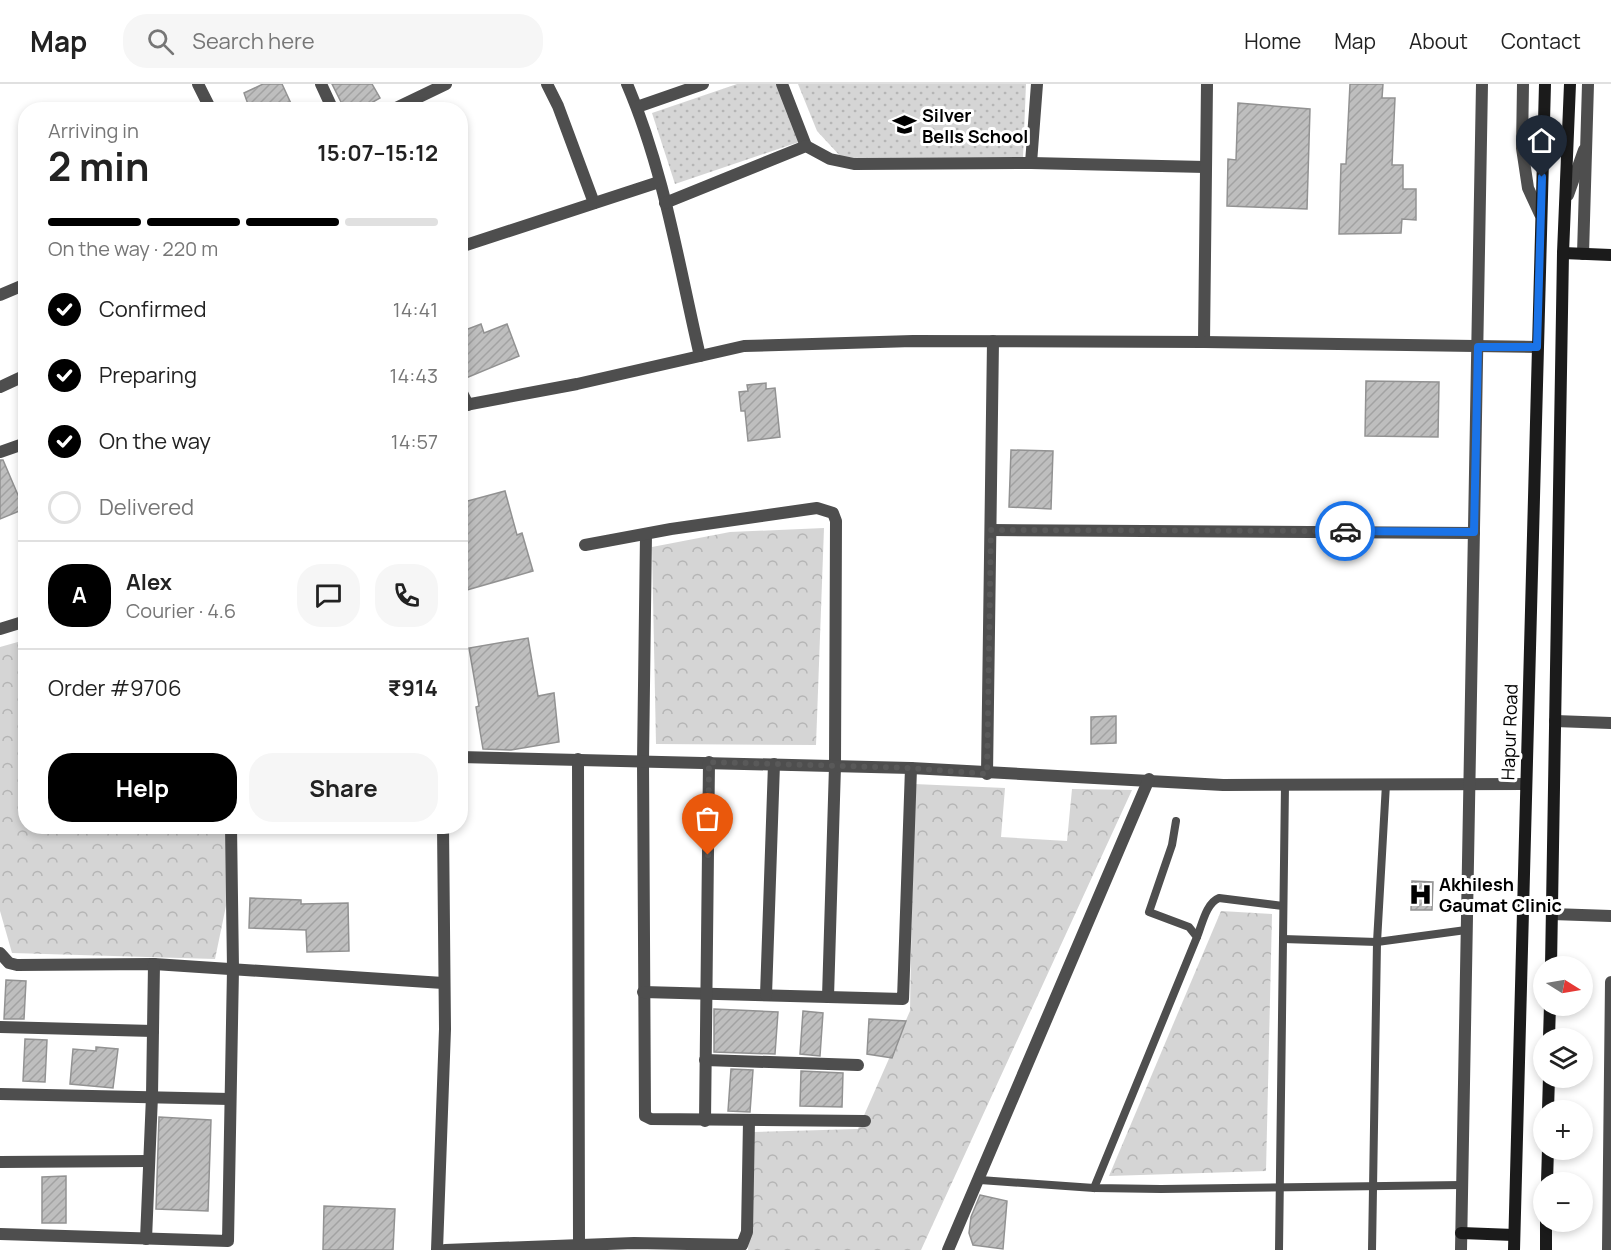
<!DOCTYPE html>
<html lang="en">
<head>
<meta charset="utf-8">
<style>
  body { margin:0; font-family:Manrope,sans-serif; background:#f6f6f6; color:#222; height:100vh; display:flex; flex-direction:column; font-size:22px; white-space:nowrap }
  * { box-sizing:border-box; margin:0 }
  p { font-size:20px; color:#767676 }
  .icon { flex:none; width:33px; height:33px; fill:none; stroke:currentColor; stroke-width:2; stroke-linecap:round; stroke-linejoin:round }
  .map { position:relative; flex:1; overflow:hidden }
  .side { position:absolute; left:18px; top:18px; width:450px; height:732px; display:flex; flex-direction:column; background:#fff; border-radius:24px; box-shadow:0 3px 9px #0003 }
  .side>* { flex:none }
  .needle { width:39px; rotate:101deg }
  .controls { position:absolute; left:1533px; top:872px; display:grid; gap:12px }
  .controls a { display:grid; place-items:center; width:60px; height:60px; border-radius:50%; background:#fff; box-shadow:0 3px 9px #0003; font-size:30px }
  .pin { position:absolute; display:grid; place-items:center; width:51px; height:51px; color:#fff; margin:-62px -26px; border-radius:50% 50% 50% 0; rotate:-45deg; box-shadow:0 0 6px #0007 }
  .pin .icon { rotate:45deg }
  .courier { position:absolute; display:grid; place-items:center; width:60px; height:60px; margin:-30px; border:4px solid #1a73e8; border-radius:50%; background:#fff; color:#222; box-shadow:0 2px 8px #0007 }
  .headline em { font-style:normal; font-weight:700 }
  .headline div { display:flex; flex-direction:column-reverse }
  .headline { display:flex; align-items:center; justify-content:space-between; height:102px; padding:0 30px }
  h1 { font-size:39px; font-weight:700; line-height:45px }
  .bar { display:grid; grid-template-columns:repeat(4,1fr); gap:9px 6px; align-content:center; height:72px; padding:0 30px }
  .bar i { height:8px; border-radius:4px; background:#e0e0e0 }
  .bar .current { background:#000 }
  .bar p { grid-column:span 4 }
  .line { display:flex; align-items:center; gap:15px; padding:0 30px; border-top:2px solid #e0e0e0 }
  .line div { flex:1 }
  .round { display:grid; place-items:center; flex:none; width:63px; height:63px; border-radius:24px; background:#f6f6f6 }
  ol { padding:0 30px; list-style:none }
  li { display:flex; align-items:center; gap:18px; height:66px }
  li p { margin-inline-start:auto }
  li .icon { padding:6px; border-radius:50%; background:#000; color:#fff; stroke-width:4 }
  li:last-child { color:#767676 }
  li i { width:33px; height:33px; border:3px solid #e0e0e0; border-radius:50% }
  .button { display:flex; gap:12px; margin-top:auto; padding:12px 30px }
  .button a { flex:1; height:69px; border-radius:24px; background:#000; color:#fff; font-size:24px; font-weight:700; line-height:69px; text-align:center }
  .button a+a { background:#f6f6f6; color:#222 }
  header { display:flex; align-items:center; gap:36px; box-sizing:border-box; height:84px; padding:0 30px; background:#fff; border-bottom:2px solid #e0e0e0 }
  header strong { font-size:28px }
  nav { display:flex; gap:33px; margin-inline-start:auto; font-size:21px }
  .search { width:420px; height:54px; background:#f6f6f6; display:flex; align-items:center; gap:15px; box-sizing:border-box; padding:0 21px; border-radius:24px; color:#767676; font-size:22px }
  .map>svg:first-child { display:block }
</style>
</head>
<body>
<header>
<strong>Map</strong>
<div class="search"><svg class="icon" aria-label="search" viewBox="0 0 24 24"><circle cx="10" cy="10" r="6"/><path d="M15 15l6 6"/></svg>Search here</div>
<nav><a>Home</a><a>Map</a><a>About</a><a>Contact</a></nav>
</header>
<div class="map">
<svg width="1611" height="1166" viewBox="0 0 1611 1166">
  <defs>
    <pattern id="grass-dots" width="8" height="8" patternUnits="userSpaceOnUse" patternTransform="scale(1.5)"><rect width="8" height="8" fill="#d5d5d5"/><path d="M2 2h.1M6 6h.1" fill="none" stroke="#b5b5b5" stroke-width="1.8" stroke-linecap="round"/></pattern>
    <pattern id="park-crowns" width="20" height="18" patternUnits="userSpaceOnUse" patternTransform="scale(1.5)"><rect width="20" height="18" fill="#d5d5d5"/><path d="M2 6a3 3 0 1 1 6 0M12 15a3 3 0 1 1 6 0" fill="none" stroke="#b5b5b5"/></pattern>
    <pattern id="building-hatch" width="6" height="6" patternUnits="userSpaceOnUse" patternTransform="scale(1.5)"><rect width="6" height="6" fill="#bebebe"/><path d="M-1 1l2-2M0 6l6-6M5 7l2-2" fill="none" stroke="#a2a2a2"/></pattern>
  </defs>
  <rect width="100%" height="100%" fill="#fff"/>
  <g fill="url(#grass-dots)">
    <path d="M 737,0 L 779,0 L 799,58 L 675,100 L 652,29 Z"/>
    <path d="M 798,0 L 1026,0 L 1023,73 L 842,74 L 817,47 Z"/>
  </g>
  <g fill="url(#park-crowns)">
    <path d="M 824,444 L 816,661 L 656,660 L 652,463 L 730,448 Z"/>
    <path d="M 25,556 L 26,742 L 230,743 L 227,817 L 215,875 L 12,869 L 0,827 L 0,563 Z"/>
    <path d="M 914,700 L 1005,704 L 1001,753 L 1067,757 L 1072,705 L 1132,706 L 921,1166 L 748,1166 L 754,1048 L 858,1045 L 910,927 Z"/>
    <path d="M 1221,827 L 1272,830 L 1266,1087 L 1109,1092 Z"/>
  </g>
  <g fill="url(#building-hatch)" stroke="#929292" stroke-width="1.5">
    <path d="M 263,0 L 282,0 L 294,26 L 250,26 L 244,9 Z"/>
    <path d="M 332,0 L 372,0 L 380,14 L 359,26 L 345,26 Z"/>
    <path d="M 1350,0 L 1383,0 L 1382,14 L 1395,14 L 1392,81 L 1403,81 L 1403,105 L 1416,105 L 1416,136 L 1402,135 L 1401,149 L 1339,150 L 1341,80 L 1346,80 Z"/>
    <path d="M 1238,19 L 1310,25 L 1307,125 L 1227,122 L 1228,75 L 1236,76 Z"/>
    <path d="M 481,240 L 484,249 L 507,240 L 519,272 L 466,294 L 460,280 L 460,248 Z"/>
    <path d="M 1366,297 L 1439,298 L 1438,353 L 1365,352 Z"/>
    <path d="M 766,299 L 766,305 L 775,304 L 780,353 L 748,357 L 745,327 L 741,327 L 739,308 L 748,307 L 747,301 Z"/>
    <path d="M 1011,366 L 1053,367 L 1051,425 L 1009,423 Z"/>
    <path d="M 0,376 L 3,376 L 24,425 L 0,435 Z"/>
    <path d="M 505,407 L 517,451 L 522,449 L 533,487 L 460,508 L 460,419 Z"/>
    <path d="M 528,554 L 538,612 L 554,609 L 559,658 L 511,666 L 483,665 L 476,623 L 479,622 L 469,564 Z"/>
    <path d="M 1116,632 L 1116,659 L 1091,660 L 1091,633 Z"/>
    <path d="M 1412,797 L 1433,798 L 1432,826 L 1411,826 Z"/>
    <path d="M 250,814 L 301,816 L 301,820 L 348,819 L 349,867 L 307,868 L 306,846 L 249,844 Z"/>
    <path d="M 6,896 L 26,897 L 24,935 L 4,935 Z"/>
    <path d="M 714,925 L 778,928 L 775,970 L 714,968 Z"/>
    <path d="M 803,927 L 823,929 L 820,972 L 800,970 Z"/>
    <path d="M 869,935 L 906,937 L 892,974 L 867,970 Z"/>
    <path d="M 25,955 L 47,956 L 45,998 L 23,997 Z"/>
    <path d="M 96,963 L 118,965 L 113,1004 L 70,1000 L 73,965 L 96,967 Z"/>
    <path d="M 731,985 L 753,986 L 750,1028 L 728,1027 Z"/>
    <path d="M 801,987 L 843,989 L 842,1023 L 800,1022 Z"/>
    <path d="M 159,1033 L 211,1036 L 208,1127 L 156,1125 Z"/>
    <path d="M 66,1092 L 66,1139 L 42,1139 L 42,1093 Z"/>
    <path d="M 980,1111 L 1007,1117 L 1003,1165 L 973,1161 L 969,1149 L 971,1133 Z"/>
    <path d="M 324,1122 L 395,1125 L 393,1166 L 323,1166 Z"/>
  </g>
  <g fill="none" stroke-linecap="round" stroke-linejoin="round">
    <g stroke="#4e4e4e" stroke-width="8">
      <path d="M 1197,853 C 1202,841 1206,819 1219,814 L 1283,822"/>
      <path d="M 1283,855 L 1377,858 L 1466,846"/>
      <path d="M 980,1096 L 1094,1104 L 1161,1105 L 1462,1101"/>
      <path d="M 1094,1104 L 1197,853 L 1189,843 L 1149,828 L 1172,761 L 1176,737"/>
      <path d="M 1279,1166 L 1285,701"/>
      <path d="M 1372,1166 L 1377,858 L 1386,700"/>
    </g>
    <g stroke="#4e4e4e" stroke-width="12">
      <path d="M 198,0 L 211,26"/>
      <path d="M 321,0 L 333,26"/>
      <path d="M 547,0 L 558,22 L 594,119"/>
      <path d="M 627,0 C 664,86 679,182 700,272"/>
      <path d="M 782,0 L 806,62"/>
      <path d="M 1523,0 L 1522,64 L 1528,104 L 1540,130"/>
      <path d="M 637,23 L 703,0"/>
      <path d="M 392,26 L 446,0"/>
      <path d="M 1031,79 L 1037,0"/>
      <path d="M 1568,111 L 1584,66"/>
      <path d="M 665,119 L 806,62 L 830,75 L 854,80 L 1031,79 L 1205,83"/>
      <path d="M 460,163 L 659,98"/>
      <path d="M 1583,170 L 1588,0"/>
      <path d="M 0,211 L 26,200"/>
      <path d="M 1204,258 L 1207,0"/>
      <path d="M 0,303 L 26,291"/>
      <path d="M 460,305 L 468,321"/>
      <path d="M 460,322 L 577,300 L 744,262 L 913,257 L 1204,258 L 1537,263"/>
      <path d="M 0,368 L 26,359"/>
      <path d="M 991,446 L 1474,449"/>
      <path d="M 646,450 L 643,677 L 645,1032 L 651,1035 L 865,1037"/>
      <path d="M 585,461 L 671,445 L 817,424 L 833,429 L 836,437 L 835,682 L 828,913"/>
      <path d="M 0,545 L 26,537"/>
      <path d="M 1555,637 L 1611,639"/>
      <path d="M 460,673 L 911,684 L 1223,701 L 1525,700"/>
      <path d="M 578,675 L 579,1161"/>
      <path d="M 987,690 L 993,257"/>
      <path d="M 1552,830 L 1611,832"/>
      <path d="M 0,869 L 9,879 L 17,881 L 154,880 L 443,899"/>
      <path d="M 643,908 L 903,915 L 911,684"/>
      <path d="M 766,911 L 774,680"/>
      <path d="M 0,943 L 153,947"/>
      <path d="M 705,976 L 858,981"/>
      <path d="M 0,1010 L 230,1015"/>
      <path d="M 705,1037 L 709,678"/>
      <path d="M 0,1078 L 149,1077"/>
      <path d="M 0,1150 L 228,1157 L 233,885 L 231,742"/>
      <path d="M 146,1155 L 152,1012 L 154,880"/>
      <path d="M 437,1166 L 445,945 L 443,742"/>
      <path d="M 445,1166 L 634,1159 L 742,1161 L 747,1148 L 749,1037"/>
      <path d="M 948,1166 L 1149,695"/>
      <path d="M 1461,1166 L 1482,0"/>
      <path d="M 1608,1166 L 1611,898"/>
    </g>
    <g stroke="#1b1b1b" stroke-width="12">
      <path d="M 1563,169 L 1611,171"/>
      <path d="M 1551,882 L 1563,169 L 1570,0"/>
      <path d="M 1549,954 L 1550,921"/>
      <path d="M 1548,1026 L 1549,993"/>
      <path d="M 1547,1098 L 1548,1065"/>
      <path d="M 1461,1149 L 1514,1151"/>
      <path d="M 1514,1166 L 1545,0"/>
      <path d="M 1546,1166 L 1546,1137"/>
    </g>
  </g>
  <g fill="none" stroke-linecap="round" stroke-linejoin="round">
    <path stroke="#595959" stroke-width="6" stroke-dasharray="0 10.8" d="M 708,771 L 709,678 L 910,684 L 987,690 L 991,446 L 1345,447"/>
    <path stroke="#1a73e8" stroke-width="8" d="M 1345,447 L 1474,448 L 1478,263 L 1537,263 L 1542,93"/>
  </g>
  <defs>
    <symbol id="school-bare" viewBox="-9 -9 18 18"><path d="M0-5L7-2L0 1L-7-2ZM-4 1L0 2.5L4 1V4Q0 6-4 4Z" fill="#000" stroke="#fff" stroke-width="2.5" paint-order="stroke"/></symbol>
    <symbol id="hospital-bare" viewBox="-9 -9 18 18"><path d="M-5-5h3v3.5h4V-5h3V5h-3V1.5h-4V5h-3Z" fill="#000" stroke="#fff" stroke-width="2.5" paint-order="stroke"/></symbol>
  </defs>
  <g fill-rule="evenodd">
    <use href="#school-bare" x="888" y="24" width="33" height="33"/>
    <use href="#hospital-bare" x="1404" y="794" width="33" height="33"/>
  </g>
  <g text-anchor="middle" dominant-baseline="central" stroke-width="6" stroke-linejoin="round" paint-order="stroke">
    <g font-size="18" font-weight="bold" fill="#000" stroke="#fff" text-anchor="start">
      <text x="922" y="31">Silver<tspan x="922" dy="21">Bells School</tspan></text>
      <text x="1439" y="800">Akhilesh<tspan x="1439" dy="21">Gaumat Clinic</tspan></text>
    </g>
    <g font-size="18" fill="#000" stroke="#fff">
      <text transform="translate(1509 648) rotate(-88)">Hapur Road</text>
    </g>
  </g>
</svg>
<div class="controls">
<a><svg class="needle" viewBox="-14 -14 28 28"><path d="M0-13l5 13h-10z" fill="#e53935"/><path d="M0 13l5-13h-10z" fill="#767676"/></svg></a>
<a><svg class="icon" aria-label="layers" viewBox="0 0 24 24"><path d="M12 4l9 5-9 5-9-5zM3 14l9 5 9-5"/></svg></a>
<a>+</a>
<a>−</a>
</div>
<div class="pin" style="left:708px;top:771px;background:#ea580c"><svg class="icon" aria-label="bag" viewBox="0 0 24 24"><path d="M5 8h14l-1 12H6zM9 8a3 3 0 0 1 6 0"/></svg></div>
<div class="pin" style="left:1542px;top:93px;background:#1f2937"><svg class="icon" aria-label="home" viewBox="0 0 24 24"><path d="M3 11l9-7 9 7M6 9v11h12V9"/></svg></div>
<div class="courier" style="left:1345px;top:447px"><svg class="icon" aria-label="car" viewBox="0 0 24 24"><path d="M5 17H2v-5l4-1 3-4h7l3 4 3 1v5h-3M9 17h6M6 11h13"/><circle cx="7" cy="17" r="2"/><circle cx="17" cy="17" r="2"/></svg></div>
<section class="side">
<div class="headline"><div><h1>2 min</h1><p>Arriving in</p></div><em>15:07–15:12</em></div>
<div class="bar"><i class="current"></i><i class="current"></i><i class="current"></i><i></i><p>On the way · 220 m</p></div>
<ol>
<li><svg class="icon" aria-label="check" viewBox="0 0 24 24"><path d="M5 12l5 5 9-10"/></svg>Confirmed<p>14:41</p></li>
<li><svg class="icon" aria-label="check" viewBox="0 0 24 24"><path d="M5 12l5 5 9-10"/></svg>Preparing<p>14:43</p></li>
<li><svg class="icon" aria-label="check" viewBox="0 0 24 24"><path d="M5 12l5 5 9-10"/></svg>On the way<p>14:57</p></li>
<li><i></i>Delivered</li>
</ol>
<div class="line" style="height:108px"><b class="round" style="background:#000;color:#fff">A</b><div><b>Alex</b><p>Courier · 4.6</p></div><a class="round"><svg class="icon" aria-label="chat" viewBox="0 0 24 24"><path d="M4 5h16v11H9l-5 4z"/></svg></a><a class="round"><svg class="icon" aria-label="phone" viewBox="0 0 24 24"><path d="M5 4h4l2 5-3 2q2 4 5 5l2-3 5 2v4C11 20 4 13 5 4z"/></svg></a></div>
<div class="line" style="height:78px"><div>Order #9706</div><b>₹914</b></div>
<div class="button"><a>Help</a><a>Share</a></div>
</section>
</div>
</body>
</html>
